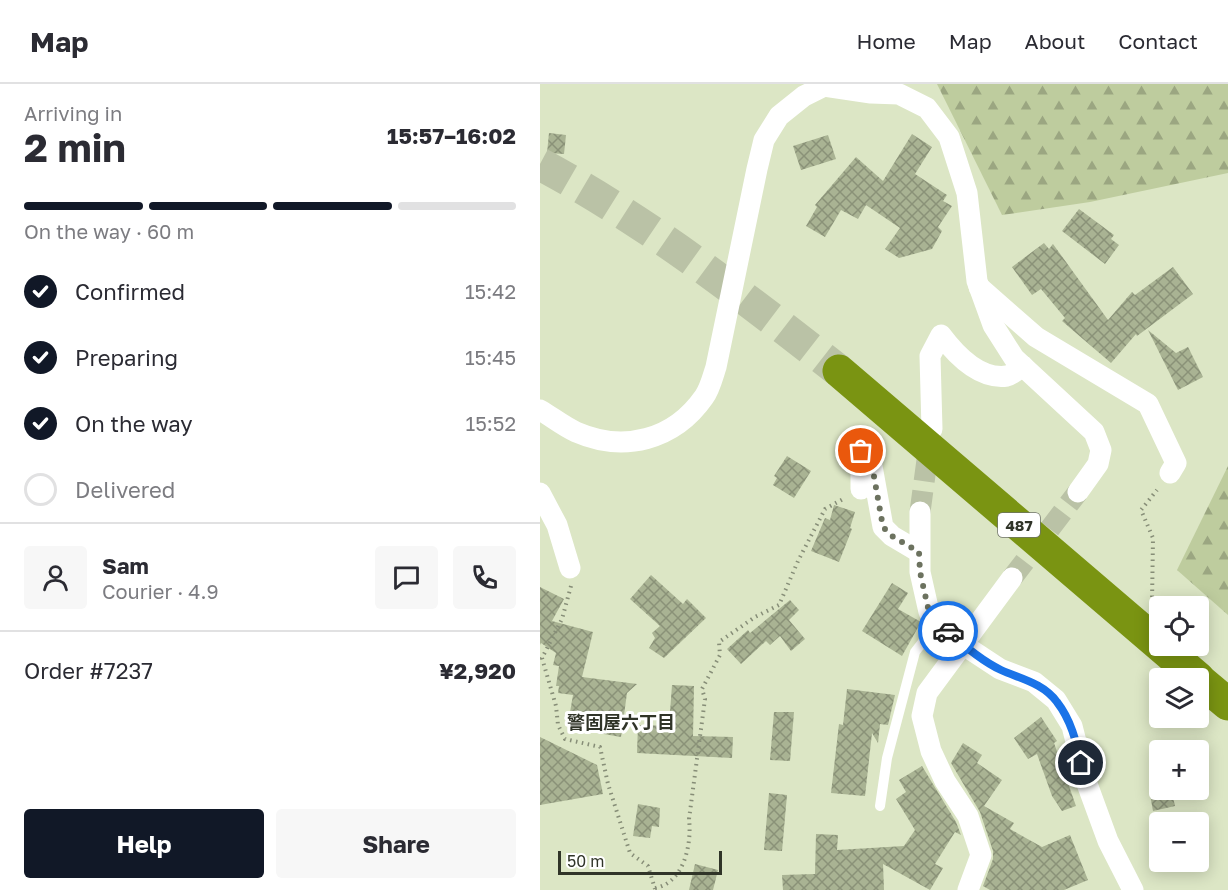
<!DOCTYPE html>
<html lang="en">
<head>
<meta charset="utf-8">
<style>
  body { margin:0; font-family:"Golos Text","Noto Sans JP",sans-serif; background:#f7f7f7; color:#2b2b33; height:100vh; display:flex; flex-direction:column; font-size:22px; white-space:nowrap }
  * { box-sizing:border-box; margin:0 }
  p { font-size:20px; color:#7c7c81 }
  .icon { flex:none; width:33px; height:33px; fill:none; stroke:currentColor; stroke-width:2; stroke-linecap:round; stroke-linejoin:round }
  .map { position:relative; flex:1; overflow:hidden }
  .sheet { display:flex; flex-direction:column; background:#fff; width:540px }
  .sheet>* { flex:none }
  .tools { position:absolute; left:609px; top:512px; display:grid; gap:12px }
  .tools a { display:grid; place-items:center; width:60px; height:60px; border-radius:6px; background:#fff; box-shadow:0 3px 15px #0003; font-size:30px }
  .scale { position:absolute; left:18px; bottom:15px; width:164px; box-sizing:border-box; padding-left:6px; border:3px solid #303428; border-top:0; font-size:16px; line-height:21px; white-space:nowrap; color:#303428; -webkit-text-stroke:4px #fff; paint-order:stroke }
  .pin { position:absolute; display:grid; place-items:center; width:51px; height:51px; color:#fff; margin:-26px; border:3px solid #fff; border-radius:50%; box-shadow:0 2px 6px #0007 }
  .courier { position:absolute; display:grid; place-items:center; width:60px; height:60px; margin:-30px; border:4px solid #1a73e8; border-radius:50%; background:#fff; color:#222; box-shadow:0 2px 8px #0007 }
  .summary em { font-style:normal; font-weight:700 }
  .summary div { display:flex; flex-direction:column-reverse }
  .summary { display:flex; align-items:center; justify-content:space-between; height:102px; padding:0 24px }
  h1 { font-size:39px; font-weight:700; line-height:45px }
  .bar { display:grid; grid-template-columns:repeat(4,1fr); gap:9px 6px; align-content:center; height:72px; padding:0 24px }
  .bar i { height:8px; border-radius:4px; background:#e1e1e2 }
  .bar .current { background:#111827 }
  .bar p { grid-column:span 4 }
  .line { display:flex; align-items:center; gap:15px; padding:0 24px; border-top:2px solid #e1e1e2 }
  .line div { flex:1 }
  .round { display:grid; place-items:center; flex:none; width:63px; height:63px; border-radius:6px; background:#f7f7f7 }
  ol { padding:0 24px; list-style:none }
  li { display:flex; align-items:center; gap:18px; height:66px }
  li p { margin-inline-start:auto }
  li .icon { padding:6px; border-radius:50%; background:#111827; color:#fff; stroke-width:4 }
  li:last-child { color:#7c7c81 }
  li i { width:33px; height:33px; border:3px solid #e1e1e2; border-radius:50% }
  .button { display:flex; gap:12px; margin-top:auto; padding:12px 24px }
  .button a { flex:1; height:69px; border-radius:6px; background:#111827; color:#fff; font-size:24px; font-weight:700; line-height:69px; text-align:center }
  .button a+a { background:#f7f7f7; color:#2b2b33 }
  header { display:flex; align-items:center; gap:36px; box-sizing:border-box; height:84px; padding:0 30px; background:#fff; border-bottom:2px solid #e1e1e2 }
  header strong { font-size:28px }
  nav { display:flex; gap:33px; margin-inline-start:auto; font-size:21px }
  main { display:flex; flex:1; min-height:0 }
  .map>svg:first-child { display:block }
</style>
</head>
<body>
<header>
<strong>Map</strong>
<nav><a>Home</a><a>Map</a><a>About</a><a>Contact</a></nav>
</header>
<main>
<section class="sheet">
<div class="summary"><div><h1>2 min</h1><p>Arriving in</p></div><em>15:57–16:02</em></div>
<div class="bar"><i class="current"></i><i class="current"></i><i class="current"></i><i></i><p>On the way · 60 m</p></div>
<ol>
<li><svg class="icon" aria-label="check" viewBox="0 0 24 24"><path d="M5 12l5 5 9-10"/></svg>Confirmed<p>15:42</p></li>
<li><svg class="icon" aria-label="check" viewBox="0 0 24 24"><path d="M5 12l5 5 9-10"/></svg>Preparing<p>15:45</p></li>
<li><svg class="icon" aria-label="check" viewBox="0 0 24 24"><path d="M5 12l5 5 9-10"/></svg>On the way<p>15:52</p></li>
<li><i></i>Delivered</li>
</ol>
<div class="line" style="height:108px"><a class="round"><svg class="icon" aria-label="person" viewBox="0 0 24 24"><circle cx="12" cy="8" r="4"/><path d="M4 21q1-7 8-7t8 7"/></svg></a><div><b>Sam</b><p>Courier · 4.9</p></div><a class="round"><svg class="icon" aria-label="chat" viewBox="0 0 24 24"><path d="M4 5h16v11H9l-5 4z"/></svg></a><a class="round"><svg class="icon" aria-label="phone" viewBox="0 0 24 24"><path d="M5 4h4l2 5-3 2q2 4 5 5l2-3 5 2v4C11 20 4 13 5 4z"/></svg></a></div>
<div class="line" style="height:78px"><div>Order #7237</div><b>¥2,920</b></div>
<div class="button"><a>Help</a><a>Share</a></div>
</section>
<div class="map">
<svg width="688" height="806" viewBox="0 0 688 806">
  <defs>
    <pattern id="forest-firs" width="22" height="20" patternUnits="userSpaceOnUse" patternTransform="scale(1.5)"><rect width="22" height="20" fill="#becc9e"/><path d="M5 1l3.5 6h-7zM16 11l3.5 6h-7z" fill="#9ba681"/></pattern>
    <pattern id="building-cross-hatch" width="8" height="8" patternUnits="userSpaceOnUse" patternTransform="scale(1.5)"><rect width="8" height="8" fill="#a9b393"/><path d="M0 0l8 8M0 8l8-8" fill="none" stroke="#8a9278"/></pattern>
  </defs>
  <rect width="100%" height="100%" fill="#dce6c5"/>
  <g fill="url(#forest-firs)">
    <path d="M 397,0 L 688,0 L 688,89 L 550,118 L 462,131 Z"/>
    <path d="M 688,382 L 688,531 L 637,486 Z"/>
  </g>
  <g fill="url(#building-cross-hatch)">
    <path d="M 9,49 L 26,51 L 24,70 L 7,69 Z"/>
    <path d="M 372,50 L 392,63 L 375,90 L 407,111 L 403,117 L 412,122 L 398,143 L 402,147 L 392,165 L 359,174 L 345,165 L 360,144 L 326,121 L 318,135 L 301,126 L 285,153 L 266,142 L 277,123 L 275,121 L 316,73 L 343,97 Z"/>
    <path d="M 288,51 L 296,75 L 261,86 L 253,62 Z"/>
    <path d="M 539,125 L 574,151 L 571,155 L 579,161 L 565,180 L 522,147 Z"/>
    <path d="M 504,159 L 509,165 L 513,160 L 568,236 L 592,208 L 595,211 L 633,183 L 653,210 L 597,252 L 596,250 L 571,279 L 522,237 L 525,234 L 501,205 L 492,211 L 472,183 Z"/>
    <path d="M 608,246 L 636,269 L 648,263 L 663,293 L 638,306 Z"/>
    <path d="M 247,372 L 271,387 L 254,414 L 233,401 L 237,394 L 234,392 Z"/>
    <path d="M 294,421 L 315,428 L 310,444 L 312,445 L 299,478 L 271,467 L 285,434 L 290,436 Z"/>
    <path d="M 111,491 L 143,520 L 147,515 L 166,534 L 124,574 L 109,564 L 115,554 L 112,549 L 120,542 L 90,515 Z"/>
    <path d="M 352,499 L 368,509 L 358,525 L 381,538 L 362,572 L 322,547 Z"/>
    <path d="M 0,503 L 24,515 L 12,537 L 53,548 L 42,593 L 97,600 L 87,609 L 81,653 L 52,648 L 53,638 L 29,634 L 33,611 L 18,609 L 19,602 L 16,602 L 19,582 L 13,581 L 16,569 L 1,559 L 0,561 Z"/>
    <path d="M 250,516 L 259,526 L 249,536 L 265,555 L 251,567 L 240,552 L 230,561 L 226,557 L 201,580 L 187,565 L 208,546 L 210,549 Z"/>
    <path d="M 132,601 L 154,602 L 153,652 L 193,653 L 192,674 L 97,669 L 98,641 L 129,642 Z"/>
    <path d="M 307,605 L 355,611 L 348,641 L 340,640 L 338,659 L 332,649 L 325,712 L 291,709 L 299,640 L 303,641 Z"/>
    <path d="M 234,628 L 254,628 L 250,677 L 230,676 Z"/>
    <path d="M 501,633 L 517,657 L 514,659 L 536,722 L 522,727 L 512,712 L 497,670 L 488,675 L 474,654 Z"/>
    <path d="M 0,653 L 57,681 L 63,710 L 0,721 Z"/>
    <path d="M 423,659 L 442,671 L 437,679 L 462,696 L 444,722 L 474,739 L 470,745 L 502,763 L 530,751 L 548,796 L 524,806 L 450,806 L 443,802 L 453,775 L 453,767 L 440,728 L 411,679 Z"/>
    <path d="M 382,682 L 416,738 L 421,751 L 415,748 L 395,780 L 403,784 L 390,806 L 343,780 L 344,806 L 243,806 L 242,791 L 275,790 L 276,750 L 298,751 L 297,766 L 364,762 L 375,746 L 356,715 L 366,708 L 359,696 Z"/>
    <path d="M 609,705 L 631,705 L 635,722 L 613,727 Z"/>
    <path d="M 229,709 L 247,711 L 242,767 L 224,766 Z"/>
    <path d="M 98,720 L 120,724 L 119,743 L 112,742 L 110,754 L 93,752 Z"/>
    <path d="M 155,780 L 178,786 L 173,806 L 149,806 Z"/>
  </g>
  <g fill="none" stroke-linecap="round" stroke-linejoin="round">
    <g stroke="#bac2a6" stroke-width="21" stroke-dasharray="21 10" stroke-linecap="butt">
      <path d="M 380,428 L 390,354"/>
      <path d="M 472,494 L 538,408"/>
    </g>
    <path stroke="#bac2a6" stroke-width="33" stroke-dasharray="33 16" stroke-linecap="butt" d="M 0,80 C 107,137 204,213 299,287"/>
    <g stroke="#868d77" stroke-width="4" stroke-dasharray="1.5 4.5" stroke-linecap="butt">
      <path d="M 31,502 L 22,535 L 2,574 L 16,622 L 18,641 L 25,655 L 60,663 L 68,700 L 90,769 L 108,782 L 115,805"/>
      <path d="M 612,519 L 613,454 L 601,426 L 617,406"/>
      <path d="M 115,804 C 144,799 152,760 149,735 L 165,615 L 162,605 L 180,571 L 179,558 L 215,533 L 239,521 L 258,477 L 285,425 L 305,414"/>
    </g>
    <path stroke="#fff" stroke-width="10" d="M 340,722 L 347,674 L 375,568 L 399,537"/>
    <g stroke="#fff" stroke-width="21">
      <path d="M 439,203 L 496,253 L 608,320 L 636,379 L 630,389"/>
      <path d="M 0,326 C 12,333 23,342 36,348 C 84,369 134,356 164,313 C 170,305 173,292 176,283 L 217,85 L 224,56 L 239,32 L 264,12 L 284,2 L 331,9 L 359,10 L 387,24 L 409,53 L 427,109 L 437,197 L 453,241 L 474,274 L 554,348 L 561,366 L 558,380 L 538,408"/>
      <path d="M 392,345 L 390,272 L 401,251 C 416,271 439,296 467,292 C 472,291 478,285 483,282"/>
      <path d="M 321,405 L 321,367 L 330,371 L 343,443 L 352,452 L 379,468"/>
      <path d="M 0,409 L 17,441 L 30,484"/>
      <path d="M 380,428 L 380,488 L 389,528 L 422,560 L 460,585 L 494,598 L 516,616 L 532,642 L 546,697 L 568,757 L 593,806"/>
      <path d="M 428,806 L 441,771 L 428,732 L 405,697 L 391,667 L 382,632 L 387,609 L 472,494"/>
    </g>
    <g stroke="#7a9412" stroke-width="33">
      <path d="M 299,287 L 658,594"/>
      <path d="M 658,595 L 688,620"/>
    </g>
  </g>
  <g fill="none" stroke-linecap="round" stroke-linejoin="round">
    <path stroke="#6c725f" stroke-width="6" stroke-dasharray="0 10.8" d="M 321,367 L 330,370 L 343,443 L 352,452 L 379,468 L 380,488 L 389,528 L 408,547"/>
    <path stroke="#1a73e8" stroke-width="8" d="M 408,547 C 423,561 442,577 461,586 C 481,595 503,599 517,618 C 531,636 536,657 541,679"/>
  </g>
  <g text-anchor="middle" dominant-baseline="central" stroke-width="6" stroke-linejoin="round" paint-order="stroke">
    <rect fill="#fff" stroke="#6e7168" stroke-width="1.5" x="458" y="429" width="42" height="24" rx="4.5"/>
    <g font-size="15" font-weight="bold" fill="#303428">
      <text x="479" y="441">487</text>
    </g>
    <g font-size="18" font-weight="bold" fill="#303428" stroke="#fff">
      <text x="81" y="638">警固屋六丁目</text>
    </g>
  </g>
</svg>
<div class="tools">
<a><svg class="icon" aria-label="locate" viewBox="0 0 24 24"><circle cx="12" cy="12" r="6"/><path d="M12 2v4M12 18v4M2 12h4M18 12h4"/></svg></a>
<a><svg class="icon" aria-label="layers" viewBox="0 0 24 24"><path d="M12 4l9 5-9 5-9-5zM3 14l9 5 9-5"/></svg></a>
<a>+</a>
<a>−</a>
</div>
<div class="scale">50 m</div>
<div class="pin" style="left:321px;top:367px;background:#ea580c"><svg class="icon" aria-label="bag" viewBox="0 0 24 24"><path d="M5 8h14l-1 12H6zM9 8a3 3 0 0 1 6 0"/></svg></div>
<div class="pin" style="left:541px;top:679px;background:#1f2937"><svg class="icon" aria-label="home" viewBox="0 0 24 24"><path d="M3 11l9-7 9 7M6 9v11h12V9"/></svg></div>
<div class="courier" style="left:408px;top:547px"><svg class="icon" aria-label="car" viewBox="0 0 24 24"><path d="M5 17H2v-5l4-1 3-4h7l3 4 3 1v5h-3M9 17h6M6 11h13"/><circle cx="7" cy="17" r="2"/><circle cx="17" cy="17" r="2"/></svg></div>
</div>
</main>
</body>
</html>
